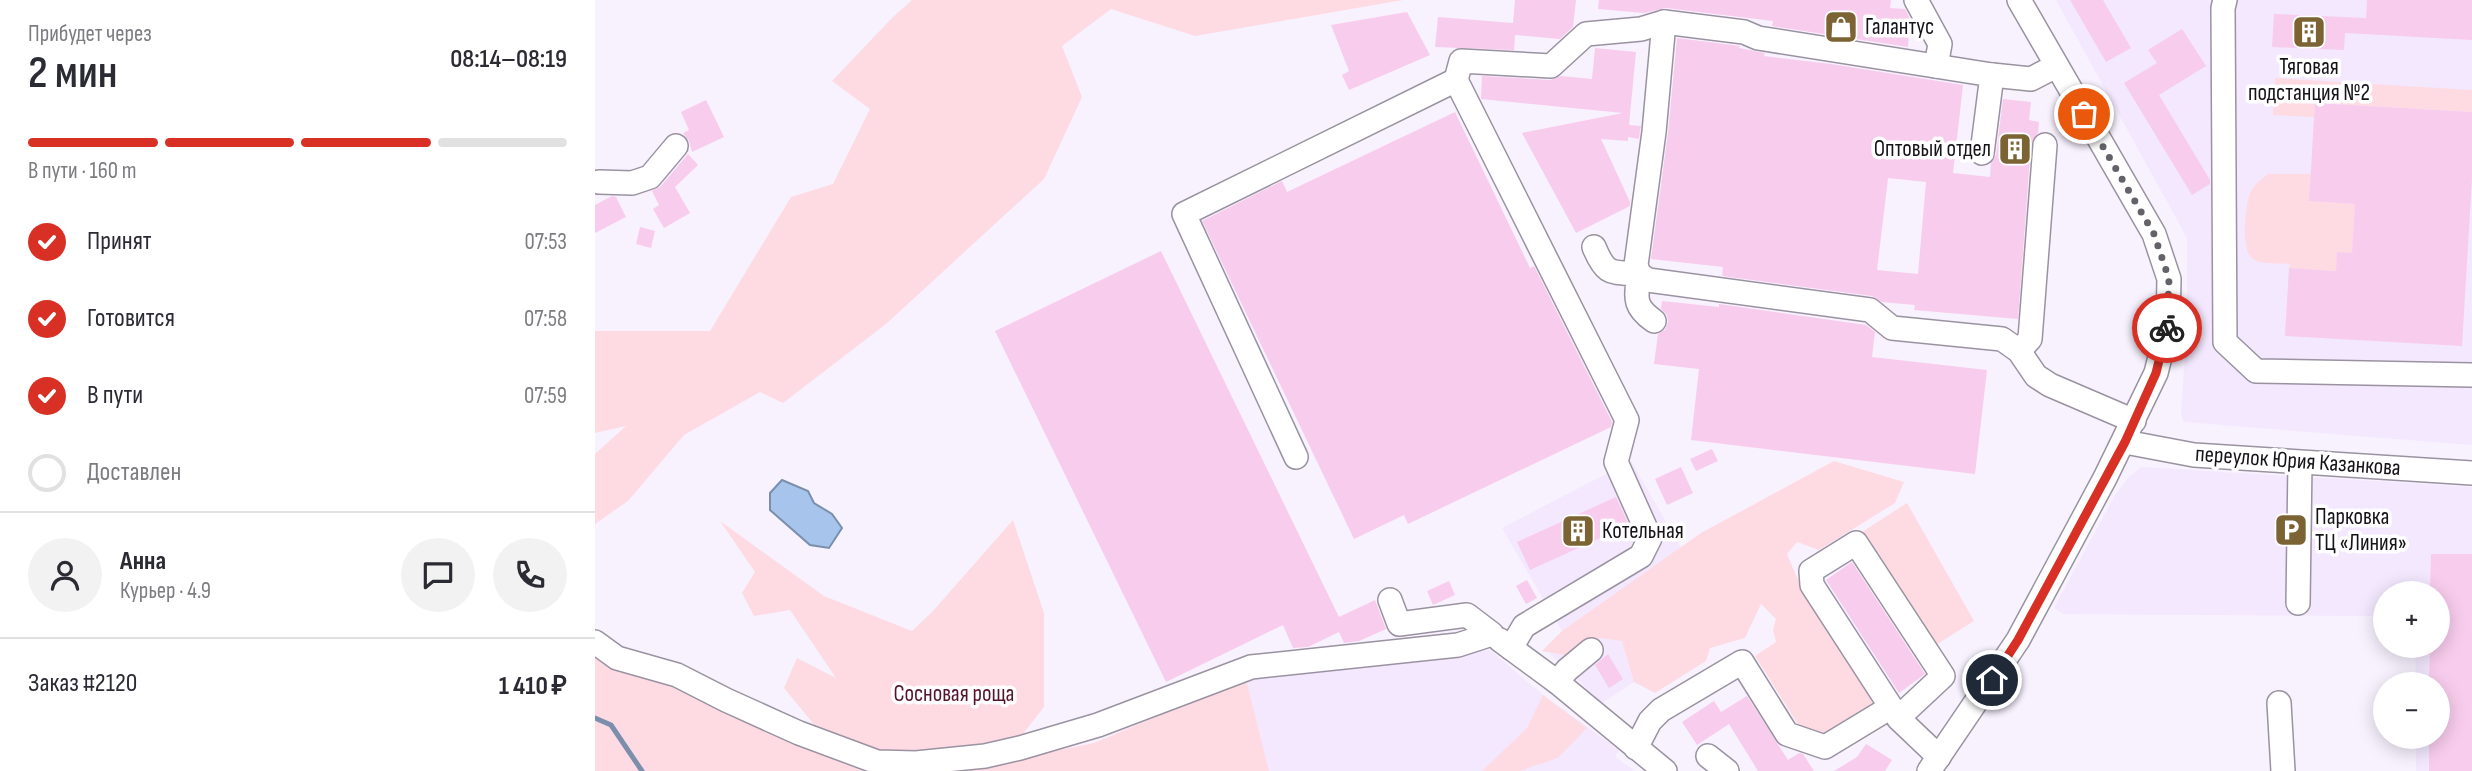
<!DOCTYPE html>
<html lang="ru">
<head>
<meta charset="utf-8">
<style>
  body { margin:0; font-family:"Sofia Sans Condensed",sans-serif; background:#f2f2f3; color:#2b2b33; height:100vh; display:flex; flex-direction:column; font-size:26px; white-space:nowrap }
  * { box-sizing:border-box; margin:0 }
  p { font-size:23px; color:#7c7c81 }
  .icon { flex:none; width:38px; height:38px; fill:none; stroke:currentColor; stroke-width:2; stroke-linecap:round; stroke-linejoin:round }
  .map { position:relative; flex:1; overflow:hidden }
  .side { display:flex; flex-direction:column; background:#fff; width:595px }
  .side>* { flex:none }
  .controls { position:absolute; left:1778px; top:581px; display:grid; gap:14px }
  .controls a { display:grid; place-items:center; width:77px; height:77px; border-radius:50%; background:#fff; box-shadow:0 4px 18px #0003; font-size:35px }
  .pin { position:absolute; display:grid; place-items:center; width:60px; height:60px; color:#fff; margin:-30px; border:4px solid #fff; border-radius:50%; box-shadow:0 2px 7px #0007 }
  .courier { position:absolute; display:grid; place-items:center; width:70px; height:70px; margin:-35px; border:5px solid #d93025; border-radius:50%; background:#fff; color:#222; box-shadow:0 2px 9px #0007 }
  .overview em { font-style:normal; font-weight:600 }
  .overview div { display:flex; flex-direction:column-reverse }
  .overview { display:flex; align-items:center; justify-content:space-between; height:119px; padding:0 28px }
  h1 { font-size:46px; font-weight:600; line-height:52px }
  .bar { display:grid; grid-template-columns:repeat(4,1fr); gap:10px 7px; align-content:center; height:84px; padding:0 28px }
  .bar i { height:9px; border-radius:5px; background:#e1e1e2 }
  .bar .current { background:#d93025 }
  .bar p { grid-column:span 4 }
  .line { display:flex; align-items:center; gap:18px; padding:0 28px; border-top:2px solid #e1e1e2 }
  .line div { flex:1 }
  .round { display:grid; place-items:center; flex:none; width:74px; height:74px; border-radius:37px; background:#f2f2f3 }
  ol { padding:0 28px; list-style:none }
  li { display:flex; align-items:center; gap:21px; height:77px }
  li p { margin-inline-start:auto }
  li .icon { padding:7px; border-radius:50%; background:#d93025; color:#fff; stroke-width:4 }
  li:last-child { color:#7c7c81 }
  li i { width:38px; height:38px; border:4px solid #e1e1e2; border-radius:50% }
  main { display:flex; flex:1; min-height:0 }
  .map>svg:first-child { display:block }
</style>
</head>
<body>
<main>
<section class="side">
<div class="overview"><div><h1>2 мин</h1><p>Прибудет через</p></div><em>08:14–08:19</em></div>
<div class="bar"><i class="current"></i><i class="current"></i><i class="current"></i><i></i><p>В пути · 160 m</p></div>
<ol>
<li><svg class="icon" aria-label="check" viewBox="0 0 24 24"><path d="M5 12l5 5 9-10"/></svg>Принят<p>07:53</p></li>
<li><svg class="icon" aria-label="check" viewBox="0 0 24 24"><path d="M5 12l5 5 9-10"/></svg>Готовится<p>07:58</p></li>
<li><svg class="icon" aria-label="check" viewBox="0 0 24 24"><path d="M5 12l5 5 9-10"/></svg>В пути<p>07:59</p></li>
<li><i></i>Доставлен</li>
</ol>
<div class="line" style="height:126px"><a class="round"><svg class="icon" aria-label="person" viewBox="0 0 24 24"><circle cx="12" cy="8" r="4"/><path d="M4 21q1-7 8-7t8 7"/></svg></a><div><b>Анна</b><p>Курьер · 4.9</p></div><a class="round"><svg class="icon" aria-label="chat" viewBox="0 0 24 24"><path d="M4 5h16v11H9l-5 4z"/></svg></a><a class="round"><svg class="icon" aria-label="phone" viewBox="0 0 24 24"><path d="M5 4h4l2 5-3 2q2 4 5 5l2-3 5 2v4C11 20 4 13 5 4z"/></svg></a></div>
<div class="line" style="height:91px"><div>Заказ #2120</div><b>1 410 ₽</b></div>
</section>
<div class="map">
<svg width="1877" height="771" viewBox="0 0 1877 771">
  <rect width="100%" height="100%" fill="#f8f1fe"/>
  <g fill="#f3e8fe">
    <path d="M 1461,0 L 1877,0 L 1877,445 L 1589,422 L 1586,414 L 1592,325 L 1592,238 Z"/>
    <path d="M 1036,461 L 1086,548 L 1003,606 L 1050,675 L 1007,703 L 955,654 L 967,631 L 907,528 Z"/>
    <path d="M 1546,467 L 1877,487 L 1877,771 L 1821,771 L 1821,737 L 1843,737 L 1843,684 L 1821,684 L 1820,646 L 1843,646 L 1843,593 L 1790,593 L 1790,616 L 1469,614 L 1459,608 L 1520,495 L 1533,478 Z"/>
    <path d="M 895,650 L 948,695 L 1024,750 L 1020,757 L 1040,771 L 674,771 L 651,679 L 670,670 Z"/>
  </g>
  <g fill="#fedbe3">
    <path d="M 317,0 L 808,0 L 600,36 L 516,9 L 467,46 L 487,97 L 449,179 L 291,324 L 188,403 L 165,392 L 89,435 L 33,501 L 0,524 L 0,454 L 31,426 L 0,433 L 0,331 L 115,331 L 196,197 L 238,184 L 275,109 L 237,81 L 297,18 Z"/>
    <path d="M 1680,78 L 1877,90 L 1877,112 L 1721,103 L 1719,117 L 1678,115 Z"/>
    <path d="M 1673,174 L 1716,174 L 1715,201 L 1760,204 L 1757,253 L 1742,252 L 1741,271 L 1694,268 L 1695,264 C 1685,263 1665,265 1657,258 C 1645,250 1650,201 1657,189 C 1661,183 1668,178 1673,174 Z"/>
    <path d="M 1239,461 L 1309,482 L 1300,503 L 1224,550 L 1202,542 L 1192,554 L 1208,592 L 1268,673 L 1266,683 L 1280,704 L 1230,735 L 1204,726 L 1160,656 L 1181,642 L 1178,630 L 1181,619 L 1166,604 L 1150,638 L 1115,648 L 1111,661 L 1060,693 L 1039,682 L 1027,641 L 1005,638 L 974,656 L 947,651 L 967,631 L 1106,533 Z"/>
    <path d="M 1312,503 L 1379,621 L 1341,645 L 1267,532 Z"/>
    <path d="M 418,520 L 449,613 L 449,707 L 406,762 L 499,743 L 651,679 L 674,771 L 0,771 L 0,653 L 248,760 L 189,688 L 202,658 L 241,678 L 195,610 L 159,616 L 147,593 L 160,572 L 125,521 L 229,596 L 317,631 L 337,612 Z"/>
    <path d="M 948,695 L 992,728 L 963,758 L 924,771 L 887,771 L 932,728 Z"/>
  </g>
  <path fill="#a6c4ec" stroke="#7b8fac" stroke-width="2" d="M 187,480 L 213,491 L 219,503 L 237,514 L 247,528 L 234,548 L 215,545 L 175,510 L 175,493 Z"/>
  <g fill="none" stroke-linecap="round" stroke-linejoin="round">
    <path stroke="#7b8fac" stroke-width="5" d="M 0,718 L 16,725 L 47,771"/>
  </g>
  <g fill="#f8cced" fill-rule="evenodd">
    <path d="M 920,0 L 981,0 L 978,27 L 965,39 L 920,35 L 919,50 L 840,47 L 843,17 L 918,23 Z"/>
    <path d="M 1004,0 L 1296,0 L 1295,8 L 1310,9 L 1315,19 L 1313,47 L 1177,26 L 1178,21 L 1071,8 L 1049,13 L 1003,9 Z"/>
    <path d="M 1475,0 L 1508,0 L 1536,48 L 1511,62 Z"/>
    <path d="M 1772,0 L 1877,0 L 1877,40 L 1750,33 L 1749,50 L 1677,47 L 1679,14 L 1771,18 Z"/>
    <path d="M 812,12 L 835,55 L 754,90 L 747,75 L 754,71 L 736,25 Z"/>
    <path d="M 1587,29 L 1611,66 L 1564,95 L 1615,180 L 1615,184 L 1597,195 L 1529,83 L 1562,63 L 1553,50 Z"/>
    <path d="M 1082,38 L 1145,46 L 1144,48 L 1170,53 L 1169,56 L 1236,64 L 1368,85 L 1358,173 L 1395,177 L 1396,163 L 1401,155 L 1408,99 L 1436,102 L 1434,120 L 1444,122 L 1443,133 L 1436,144 L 1423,319 L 1319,310 L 1320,305 L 1287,302 L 1277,296 L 1127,276 L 1128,267 L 1056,259 L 1073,133 ZM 1293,178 L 1331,182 L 1323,274 L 1282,270 Z"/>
    <path d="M 1000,48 L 1041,52 L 1034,125 L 1046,126 L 1045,130 L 1044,139 L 1033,137 L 1033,141 L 1006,139 L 1035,202 L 1035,206 L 981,233 L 927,133 L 1028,113 L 886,99 L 887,76 L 955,80 L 966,76 L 997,79 Z"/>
    <path d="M 111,100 L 129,137 L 97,152 L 94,141 L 88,133 L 94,130 L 86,112 Z"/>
    <path d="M 1720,103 L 1877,112 L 1877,179 L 1867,346 L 1690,336 L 1694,268 L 1741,271 L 1742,252 L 1757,253 L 1760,204 L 1714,201 Z"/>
    <path d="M 860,112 L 935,268 L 939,266 L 1017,422 L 1016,427 L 813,524 L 809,515 L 759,539 L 607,221 L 687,181 L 692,192 Z"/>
    <path d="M 93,154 L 103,165 L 80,187 L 95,213 L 69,228 L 58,209 L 64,205 L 57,191 L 66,186 Z"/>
    <path d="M 17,196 L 21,197 L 31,217 L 0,233 L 0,205 Z"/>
    <path d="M 45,227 L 60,231 L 56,248 L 41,244 Z"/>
    <path d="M 566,251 L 744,617 L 780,600 L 791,629 L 764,641 L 749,643 L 744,632 L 713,647 L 698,648 L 688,625 L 571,682 L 400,331 Z"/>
    <path d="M 1067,301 L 1124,307 L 1124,304 L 1271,325 L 1280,332 L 1277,357 L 1392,370 L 1380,474 L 1096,440 L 1104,369 L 1059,364 L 1063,334 L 1070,330 L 1073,322 L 1072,315 L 1066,309 Z"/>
    <path d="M 1117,449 L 1123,461 L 1101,471 L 1095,459 Z"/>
    <path d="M 1086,467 L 1098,493 L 1072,505 L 1060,479 Z"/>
    <path d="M 1021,497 L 1034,525 L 935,570 L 922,542 Z"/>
    <path d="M 1836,554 L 1877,554 L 1877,771 L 1834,771 L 1834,737 L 1843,737 L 1843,684 L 1834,684 L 1835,646 L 1843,646 L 1843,593 L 1835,593 Z"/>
    <path d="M 1257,562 L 1330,674 L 1304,693 L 1231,580 Z"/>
    <path d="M 932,580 L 942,598 L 931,604 L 921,586 Z"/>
    <path d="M 854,581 L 860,595 L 838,605 L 832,591 Z"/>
    <path d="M 1013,654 L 1028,679 L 1014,688 L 1000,665 Z"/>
    <path d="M 1152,696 L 1193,760 L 1204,753 L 1208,754 L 1219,771 L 1163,771 L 1134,724 L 1102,745 L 1087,722 L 1119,701 L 1126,712 Z"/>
    <path d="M 1271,744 L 1297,760 L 1290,771 L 1239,771 L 1262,757 Z"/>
  </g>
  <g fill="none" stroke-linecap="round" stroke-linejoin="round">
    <defs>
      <g id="minor">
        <path d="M 1321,0 L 1345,44 L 1341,66"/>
        <path d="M 1630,0 L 1628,8 L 1630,342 L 1661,371 L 1877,375"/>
        <path d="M 1397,75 L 1436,79 L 1461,66"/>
        <path d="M 861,80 L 866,61 L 956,66 L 991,34 L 1046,29 L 1069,22"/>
        <path d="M 1387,153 L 1397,75 L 1163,38 L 1149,32 L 1069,22 L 1059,132 L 1041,265 L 1044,274 L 1053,280 L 1275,310 L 1297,328 L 1407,339 L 1424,351 L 1441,376 L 1455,385 L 1539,421"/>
        <path d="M 4,182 L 37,183 L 55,177 L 81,146"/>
        <path d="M 999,247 C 1011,276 1016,272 1044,274 C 1041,298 1038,306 1059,321"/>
        <path d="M 1424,351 L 1435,339 L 1450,145"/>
        <path d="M 1530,442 L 1599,455 L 1877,473"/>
        <path d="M 701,457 L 589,214 L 861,80 L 1032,420 L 1021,462 L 1055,538 L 1046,556 L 929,626 L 916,648"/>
        <path d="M 1703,603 L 1705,463"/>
        <path d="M 905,640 L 962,682 L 1070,771"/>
        <path d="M 0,642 L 22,658 L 82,675 L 131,700 L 204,733 L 282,762 L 321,763 L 390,756 L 425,748 L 503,725 L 656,667 L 863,645 L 897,634 L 872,615 L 804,624 L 795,600"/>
        <path d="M 962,682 L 972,670 L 996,650"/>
        <path d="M 1684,703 L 1688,771"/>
        <path d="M 1041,748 L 1055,721 L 1066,710 L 1147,662 L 1192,734 L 1230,747 L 1296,707 L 1217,585 L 1216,571 L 1261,543 L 1348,676 L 1303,718 L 1344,757"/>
        <path d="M 1113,756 L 1132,771"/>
        <path d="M 1334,771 L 1423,640 L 1510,478 L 1561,373 L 1573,325 L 1574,279 L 1559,234 L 1424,0"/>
      </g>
    </defs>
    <use href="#minor" stroke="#9a92a1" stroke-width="26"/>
    <use href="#minor" stroke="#fff" stroke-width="23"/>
  </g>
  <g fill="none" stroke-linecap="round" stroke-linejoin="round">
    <path stroke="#656168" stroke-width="7" stroke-dasharray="0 12.6" d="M 1489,114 L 1559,234 L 1574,279 L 1572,328"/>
    <path stroke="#d93025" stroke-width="9" d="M 1397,680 L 1423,640 L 1530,442 L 1561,373 L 1572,328"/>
  </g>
  <defs>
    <symbol id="shop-square" viewBox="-11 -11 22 22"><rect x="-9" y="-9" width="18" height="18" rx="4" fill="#7b6334" stroke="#fff"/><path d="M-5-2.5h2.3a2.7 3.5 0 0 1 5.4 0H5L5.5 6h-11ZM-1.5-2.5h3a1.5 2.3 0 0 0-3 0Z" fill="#fff"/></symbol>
    <symbol id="building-square" viewBox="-11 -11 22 22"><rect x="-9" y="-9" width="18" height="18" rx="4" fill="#7b6334" stroke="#fff"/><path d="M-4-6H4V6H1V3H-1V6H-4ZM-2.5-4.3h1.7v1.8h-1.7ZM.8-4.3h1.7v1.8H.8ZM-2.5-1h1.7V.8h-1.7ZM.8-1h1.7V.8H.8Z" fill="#fff"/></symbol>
    <symbol id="parking-square" viewBox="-11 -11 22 22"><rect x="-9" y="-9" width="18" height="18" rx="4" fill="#7b6334" stroke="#fff"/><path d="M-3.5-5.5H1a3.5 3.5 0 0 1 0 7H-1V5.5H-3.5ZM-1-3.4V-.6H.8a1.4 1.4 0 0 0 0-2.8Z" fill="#fff"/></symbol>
  </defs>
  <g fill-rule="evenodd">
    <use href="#shop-square" x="1227" y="8" width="38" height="38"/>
    <use href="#building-square" x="1695" y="13" width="38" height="38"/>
    <use href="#building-square" x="1401" y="130" width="38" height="38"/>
    <use href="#parking-square" x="1677" y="511" width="38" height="38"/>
    <use href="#building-square" x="964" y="512" width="38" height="38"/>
  </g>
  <g text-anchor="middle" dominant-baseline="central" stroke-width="7" stroke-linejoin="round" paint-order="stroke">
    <g font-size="23" fill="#161318" stroke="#fff" text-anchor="start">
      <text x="1270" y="27">Галантус</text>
      <text x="1714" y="67" text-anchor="middle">Тяговая<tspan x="1714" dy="26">подстанция №2</tspan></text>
      <text x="1396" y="149" text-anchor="end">Оптовый отдел</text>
      <text x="1720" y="517">Парковка<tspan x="1720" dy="26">ТЦ «Линия»</tspan></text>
      <text x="1007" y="531">Котельная</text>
    </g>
    <g font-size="23" fill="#161318" stroke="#fff">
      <text transform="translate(1703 461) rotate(4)">переулок Юрия Казанкова</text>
    </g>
    <g font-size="23" fill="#54142c" stroke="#fff">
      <text x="359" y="694">Сосновая роща</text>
    </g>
  </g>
</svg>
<div class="controls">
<a>+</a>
<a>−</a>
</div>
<div class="pin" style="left:1489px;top:114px;background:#ea580c"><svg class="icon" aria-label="bag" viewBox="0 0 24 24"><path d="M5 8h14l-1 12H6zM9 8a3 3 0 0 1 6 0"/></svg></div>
<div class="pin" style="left:1397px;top:680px;background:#1f2937"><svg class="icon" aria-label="home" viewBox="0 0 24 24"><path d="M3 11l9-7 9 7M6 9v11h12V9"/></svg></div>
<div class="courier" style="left:1572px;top:328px"><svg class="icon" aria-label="bike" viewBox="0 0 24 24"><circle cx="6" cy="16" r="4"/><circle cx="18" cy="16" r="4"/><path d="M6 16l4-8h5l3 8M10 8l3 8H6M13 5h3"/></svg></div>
</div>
</main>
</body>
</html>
